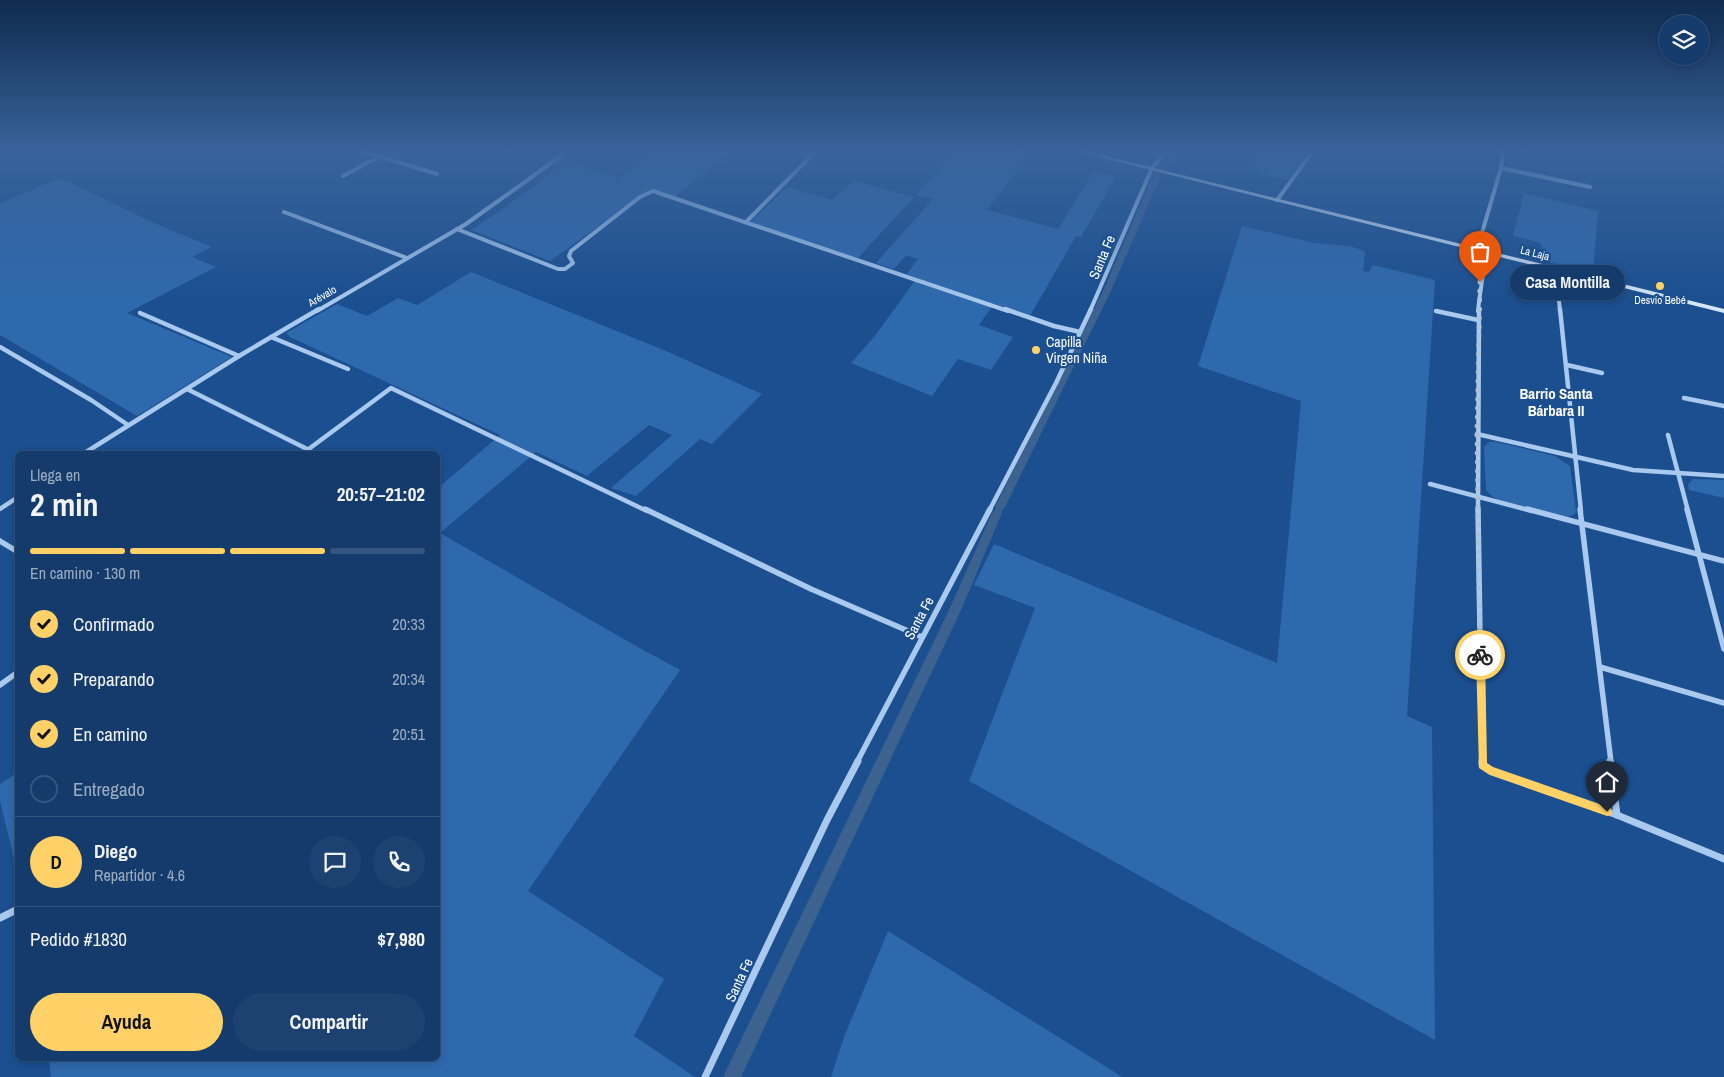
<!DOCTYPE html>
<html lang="es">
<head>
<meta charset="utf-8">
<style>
  body { margin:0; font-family:"Archivo Narrow",sans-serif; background:#1d4271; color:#f1f3f6; height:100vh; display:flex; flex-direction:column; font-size:19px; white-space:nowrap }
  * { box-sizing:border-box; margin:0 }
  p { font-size:16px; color:#9dadc1 }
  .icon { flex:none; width:28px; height:28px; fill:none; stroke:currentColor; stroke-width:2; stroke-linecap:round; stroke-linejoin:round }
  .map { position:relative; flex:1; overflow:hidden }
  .side { position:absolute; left:15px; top:451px; width:425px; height:610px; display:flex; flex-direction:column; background:#143b6b; border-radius:8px; box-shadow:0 2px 8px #0003,0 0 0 1px #33557e }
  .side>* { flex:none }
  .tools { position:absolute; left:1659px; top:15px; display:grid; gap:10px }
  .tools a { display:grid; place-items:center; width:50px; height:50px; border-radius:50%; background:#143b6b; box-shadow:0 2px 8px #0003,0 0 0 1px #33557e; font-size:25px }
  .pin { position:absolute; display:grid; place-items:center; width:42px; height:42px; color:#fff; margin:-51px -21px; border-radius:50% 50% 50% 0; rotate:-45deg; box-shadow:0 0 5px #0007 }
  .pin .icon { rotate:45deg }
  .courier { position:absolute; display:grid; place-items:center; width:50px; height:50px; margin:-25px; border:4px solid #ffd166; border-radius:50%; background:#fff; color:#222; box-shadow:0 1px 6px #0007 }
  .bubble { position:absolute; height:35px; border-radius:18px; background:#143b6b; box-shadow:0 2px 8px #0003,0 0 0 1px #33557e; font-size:16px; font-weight:700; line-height:35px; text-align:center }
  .headline em { font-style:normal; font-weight:700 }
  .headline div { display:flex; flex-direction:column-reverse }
  .headline { display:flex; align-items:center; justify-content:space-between; height:85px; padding:0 15px }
  h1 { font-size:32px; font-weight:700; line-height:38px }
  .bar { display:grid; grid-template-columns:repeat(4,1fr); gap:8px 5px; align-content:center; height:60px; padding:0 15px }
  .bar i { height:6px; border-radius:4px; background:#33557e }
  .bar .active { background:#ffd166 }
  .bar p { grid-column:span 4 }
  .line { display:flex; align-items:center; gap:12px; padding:0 15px; border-top:1px solid #33557e }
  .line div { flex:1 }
  .round { display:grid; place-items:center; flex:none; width:52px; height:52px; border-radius:26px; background:#1d4271 }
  ol { padding:0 15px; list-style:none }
  li { display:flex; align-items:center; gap:15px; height:55px }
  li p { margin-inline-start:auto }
  li .icon { padding:5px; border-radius:50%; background:#ffd166; color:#111; stroke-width:4 }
  li:last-child { color:#9dadc1 }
  li i { width:28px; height:28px; border:2px solid #33557e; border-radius:50% }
  .primary-button { display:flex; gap:10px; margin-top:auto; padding:10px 15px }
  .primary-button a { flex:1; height:58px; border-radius:30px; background:#ffd166; color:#111; font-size:20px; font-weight:700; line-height:58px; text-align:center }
  .primary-button a+a { background:#1d4271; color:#f1f3f6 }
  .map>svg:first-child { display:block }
</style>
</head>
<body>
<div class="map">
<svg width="1724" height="1077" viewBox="0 0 1724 1077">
  <rect width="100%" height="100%" fill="#1b4f8f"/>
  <g fill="#2e69ad">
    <path d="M 653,151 L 732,151 L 676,196 L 650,189 L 550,261 L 471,230 L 511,203 L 566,162 L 619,178 Z"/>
    <path d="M 956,151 L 998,151 L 1026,158 L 987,210 L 1058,229 L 1094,171 L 1116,176 L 1081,237 L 1076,236 L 1030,316 L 994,304 L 979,325 L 1013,337 L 991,370 L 958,359 L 932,396 L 851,363 L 874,337 L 917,278 L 907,274 L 918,259 L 906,255 L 894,269 L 876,263 L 933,199 L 916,195 Z"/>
    <path d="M 1262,151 L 1308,151 L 1287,180 L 1246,170 Z"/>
    <path d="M 61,178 L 154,223 L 212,247 L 192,257 L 216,267 L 127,313 L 232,357 L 137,416 L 0,335 L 0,203 Z"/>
    <path d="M 854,181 L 914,197 L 858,258 L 750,222 L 787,187 L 832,200 Z"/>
    <path d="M 1524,193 L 1598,211 L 1593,273 L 1540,260 L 1543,249 L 1541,243 L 1513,236 Z"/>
    <path d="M 1242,226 L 1314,243 L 1350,246 L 1365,251 L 1363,271 L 1369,272 L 1373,265 L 1435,280 L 1407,716 L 1432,727 L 1435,1040 L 969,781 L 1035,608 L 974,585 L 994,544 L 1277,663 L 1301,401 L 1198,366 Z"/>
    <path d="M 471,272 L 666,351 L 762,394 L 712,444 L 700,439 L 636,496 L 611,488 L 672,435 L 649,425 L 587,476 L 536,452 L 440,533 L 629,642 L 680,670 L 528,891 L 664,979 L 634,1036 L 695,1077 L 51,1077 L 49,1059 L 438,1059 L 438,488 L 500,435 L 290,337 L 286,333 L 337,304 L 367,316 L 398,298 L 417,305 Z"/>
    <path d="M 1489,442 L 1497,442 L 1555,456 L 1570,466 L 1576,511 L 1575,514 L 1568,517 C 1549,512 1495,506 1486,490 L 1484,447 Z"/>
    <path d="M 1693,479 L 1724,480 L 1724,498 L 1689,490 L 1688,485 Z"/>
    <path d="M 17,773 L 17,871 L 0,801 L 0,784 Z"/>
    <path d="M 888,931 L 1113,1071 L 1122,1077 L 831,1077 L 844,1037 Z"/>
  </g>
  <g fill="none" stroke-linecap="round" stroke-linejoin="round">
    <path fill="#3c6290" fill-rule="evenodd" d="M 1171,151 L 1177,151 L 1162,173 L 1110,293 L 1005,507 L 1001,511 L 1002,513 L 961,610 L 741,1077 L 723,1077 L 949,610 L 992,513 L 996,509 L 995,507 L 1102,293 L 1154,173 Z"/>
    <g stroke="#a9c9ee" stroke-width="4">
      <path d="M 362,151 L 437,174"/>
      <path d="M 1501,168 L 1590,187"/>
      <path d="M 343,176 L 389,151"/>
      <path d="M 1277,200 L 1313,151"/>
      <path d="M 284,212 L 407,258"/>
      <path d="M 746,222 L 816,151"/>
      <path d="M 457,229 L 558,269 L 565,269 L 573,263 L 569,256 L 571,251 L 640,197 L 653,191 L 1008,311"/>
      <path d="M 1477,250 L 1501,168 L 1503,151"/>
      <path d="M 1556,270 L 1560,311"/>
      <path d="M 317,311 L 466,224 L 568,151"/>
      <path d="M 1090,311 L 1152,168 L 1167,151"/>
      <path d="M 1478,311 C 1480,290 1484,272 1486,252"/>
    </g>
    <g stroke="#a9c9ee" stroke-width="4.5">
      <path d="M 1005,309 L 1054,326 L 1080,332"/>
      <path d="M 1560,309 L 1581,511"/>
      <path d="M 1436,311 L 1478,320"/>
      <path d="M 140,313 L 239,356"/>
      <path d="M 271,337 L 348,369"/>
      <path d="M 0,347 L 91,400 L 128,425"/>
      <path d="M 1567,365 L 1602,373"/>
      <path d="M 187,389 L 307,449"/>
      <path d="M 1684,398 L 1724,406"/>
      <path d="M 1477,434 L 1633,470 L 1724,476"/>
      <path d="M 1668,435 L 1688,511"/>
      <path d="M 83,454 L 239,356 L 319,309"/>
      <path d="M 302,454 L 391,388 L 647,511"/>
      <path d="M 1430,484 L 1532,511"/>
      <path d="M 0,509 L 18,497"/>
      <path d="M 989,511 L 1056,383 L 1091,309"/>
      <path d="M 1478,511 L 1479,309"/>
    </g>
    <g stroke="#a9c9ee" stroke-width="5.5">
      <path d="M 645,509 L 811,589 L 922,637"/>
      <path d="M 1478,509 L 1482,762"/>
      <path d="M 1527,509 L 1724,561"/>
      <path d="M 1580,509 L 1611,762"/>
      <path d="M 1687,509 L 1724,649"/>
      <path d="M 0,541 L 18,552"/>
      <path d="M 1600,667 L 1724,703"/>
      <path d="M 0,685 L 18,672"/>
      <path d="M 857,762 L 990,509"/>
    </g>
    <g stroke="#a9c9ee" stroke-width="7">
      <path d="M 1482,761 L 1482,765 L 1490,771 L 1617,815 L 1724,859"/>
      <path d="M 1610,761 L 1617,815"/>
      <path d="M 0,918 L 18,909"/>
      <path d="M 705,1077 L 827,820 L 858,761"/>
    </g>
    <path fill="#d6e6fa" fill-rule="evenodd" d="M 1075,151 L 1085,151 L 1724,309 L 1724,313 Z"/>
  </g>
  <linearGradient id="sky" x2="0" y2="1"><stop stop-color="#0f2b4f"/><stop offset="0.5" stop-color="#39639b"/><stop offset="1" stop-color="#39639b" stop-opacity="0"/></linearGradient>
  <rect width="1724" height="302" fill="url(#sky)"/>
  <path fill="#ffd166" d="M 1480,651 L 1485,655 L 1487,763 L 1493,767 L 1611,808 L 1612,812 L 1611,815 L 1607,816 L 1490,775 L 1479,768 L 1476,655 Z"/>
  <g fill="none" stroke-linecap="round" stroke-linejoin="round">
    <path stroke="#afc1d8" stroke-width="5" stroke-dasharray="0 9" d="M 1480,282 L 1477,434 L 1480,655"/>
  </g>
  <g fill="#ffd166" stroke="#1b4f8f" stroke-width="2">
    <circle cx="1660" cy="286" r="5"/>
    <circle cx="1036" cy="350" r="5"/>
  </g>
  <g text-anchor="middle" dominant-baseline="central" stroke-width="4.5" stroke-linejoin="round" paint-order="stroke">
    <g font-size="11" fill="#fff" stroke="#1b4f8f">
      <text transform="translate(1535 253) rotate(14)">La Laja</text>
      <text transform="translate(322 296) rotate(-30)">Arévalo</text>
    </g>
    <g font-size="11" fill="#fff" stroke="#1b4f8f">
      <text x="1660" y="300">Desvío Bebé</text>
    </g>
    <g font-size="14" fill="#fff" stroke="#1b4f8f">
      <text transform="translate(1102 257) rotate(-67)">Santa Fe</text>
      <text transform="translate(919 618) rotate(-62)">Santa Fe</text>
      <text transform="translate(739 980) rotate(-65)">Santa Fe</text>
    </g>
    <g font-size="14" fill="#fff" stroke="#1b4f8f" text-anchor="start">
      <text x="1046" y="342">Capilla<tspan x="1046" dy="16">Virgen Niña</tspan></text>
    </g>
    <g font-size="15" font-weight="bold" fill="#fff" stroke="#1b4f8f">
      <text x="1556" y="393">Barrio Santa<tspan x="1556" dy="17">Bárbara II</tspan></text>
    </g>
  </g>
</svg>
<div class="tools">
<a><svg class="icon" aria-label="layers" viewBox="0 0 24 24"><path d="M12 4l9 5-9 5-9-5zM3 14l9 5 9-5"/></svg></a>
</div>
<div class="pin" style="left:1480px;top:282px;background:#ea580c"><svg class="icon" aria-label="bag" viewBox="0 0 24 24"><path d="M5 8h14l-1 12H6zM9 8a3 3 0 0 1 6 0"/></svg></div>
<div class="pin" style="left:1607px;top:812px;background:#1f2937"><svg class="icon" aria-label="home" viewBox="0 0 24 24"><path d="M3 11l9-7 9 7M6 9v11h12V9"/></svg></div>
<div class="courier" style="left:1480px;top:655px"><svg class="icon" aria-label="bike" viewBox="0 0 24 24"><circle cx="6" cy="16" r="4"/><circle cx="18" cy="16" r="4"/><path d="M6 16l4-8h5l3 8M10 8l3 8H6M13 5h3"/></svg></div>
<div class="bubble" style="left:1510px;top:265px;width:115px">Casa Montilla</div>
<section class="side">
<div class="headline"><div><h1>2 min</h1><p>Llega en</p></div><em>20:57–21:02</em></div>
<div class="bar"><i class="active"></i><i class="active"></i><i class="active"></i><i></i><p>En camino · 130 m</p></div>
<ol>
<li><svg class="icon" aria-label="check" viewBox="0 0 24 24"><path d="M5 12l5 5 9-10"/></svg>Confirmado<p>20:33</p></li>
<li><svg class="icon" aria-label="check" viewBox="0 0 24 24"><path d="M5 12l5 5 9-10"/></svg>Preparando<p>20:34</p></li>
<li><svg class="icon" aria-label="check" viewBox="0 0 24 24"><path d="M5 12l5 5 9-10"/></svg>En camino<p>20:51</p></li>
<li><i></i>Entregado</li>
</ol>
<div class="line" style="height:90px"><b class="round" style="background:#ffd166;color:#111">D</b><div><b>Diego</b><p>Repartidor · 4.6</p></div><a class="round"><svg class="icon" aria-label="chat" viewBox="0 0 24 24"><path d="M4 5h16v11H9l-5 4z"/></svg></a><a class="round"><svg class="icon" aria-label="phone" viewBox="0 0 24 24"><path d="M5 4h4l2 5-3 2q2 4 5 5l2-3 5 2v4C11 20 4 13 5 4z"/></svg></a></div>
<div class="line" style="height:65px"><div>Pedido #1830</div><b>$7,980</b></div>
<div class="primary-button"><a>Ayuda</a><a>Compartir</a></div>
</section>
</div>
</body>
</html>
